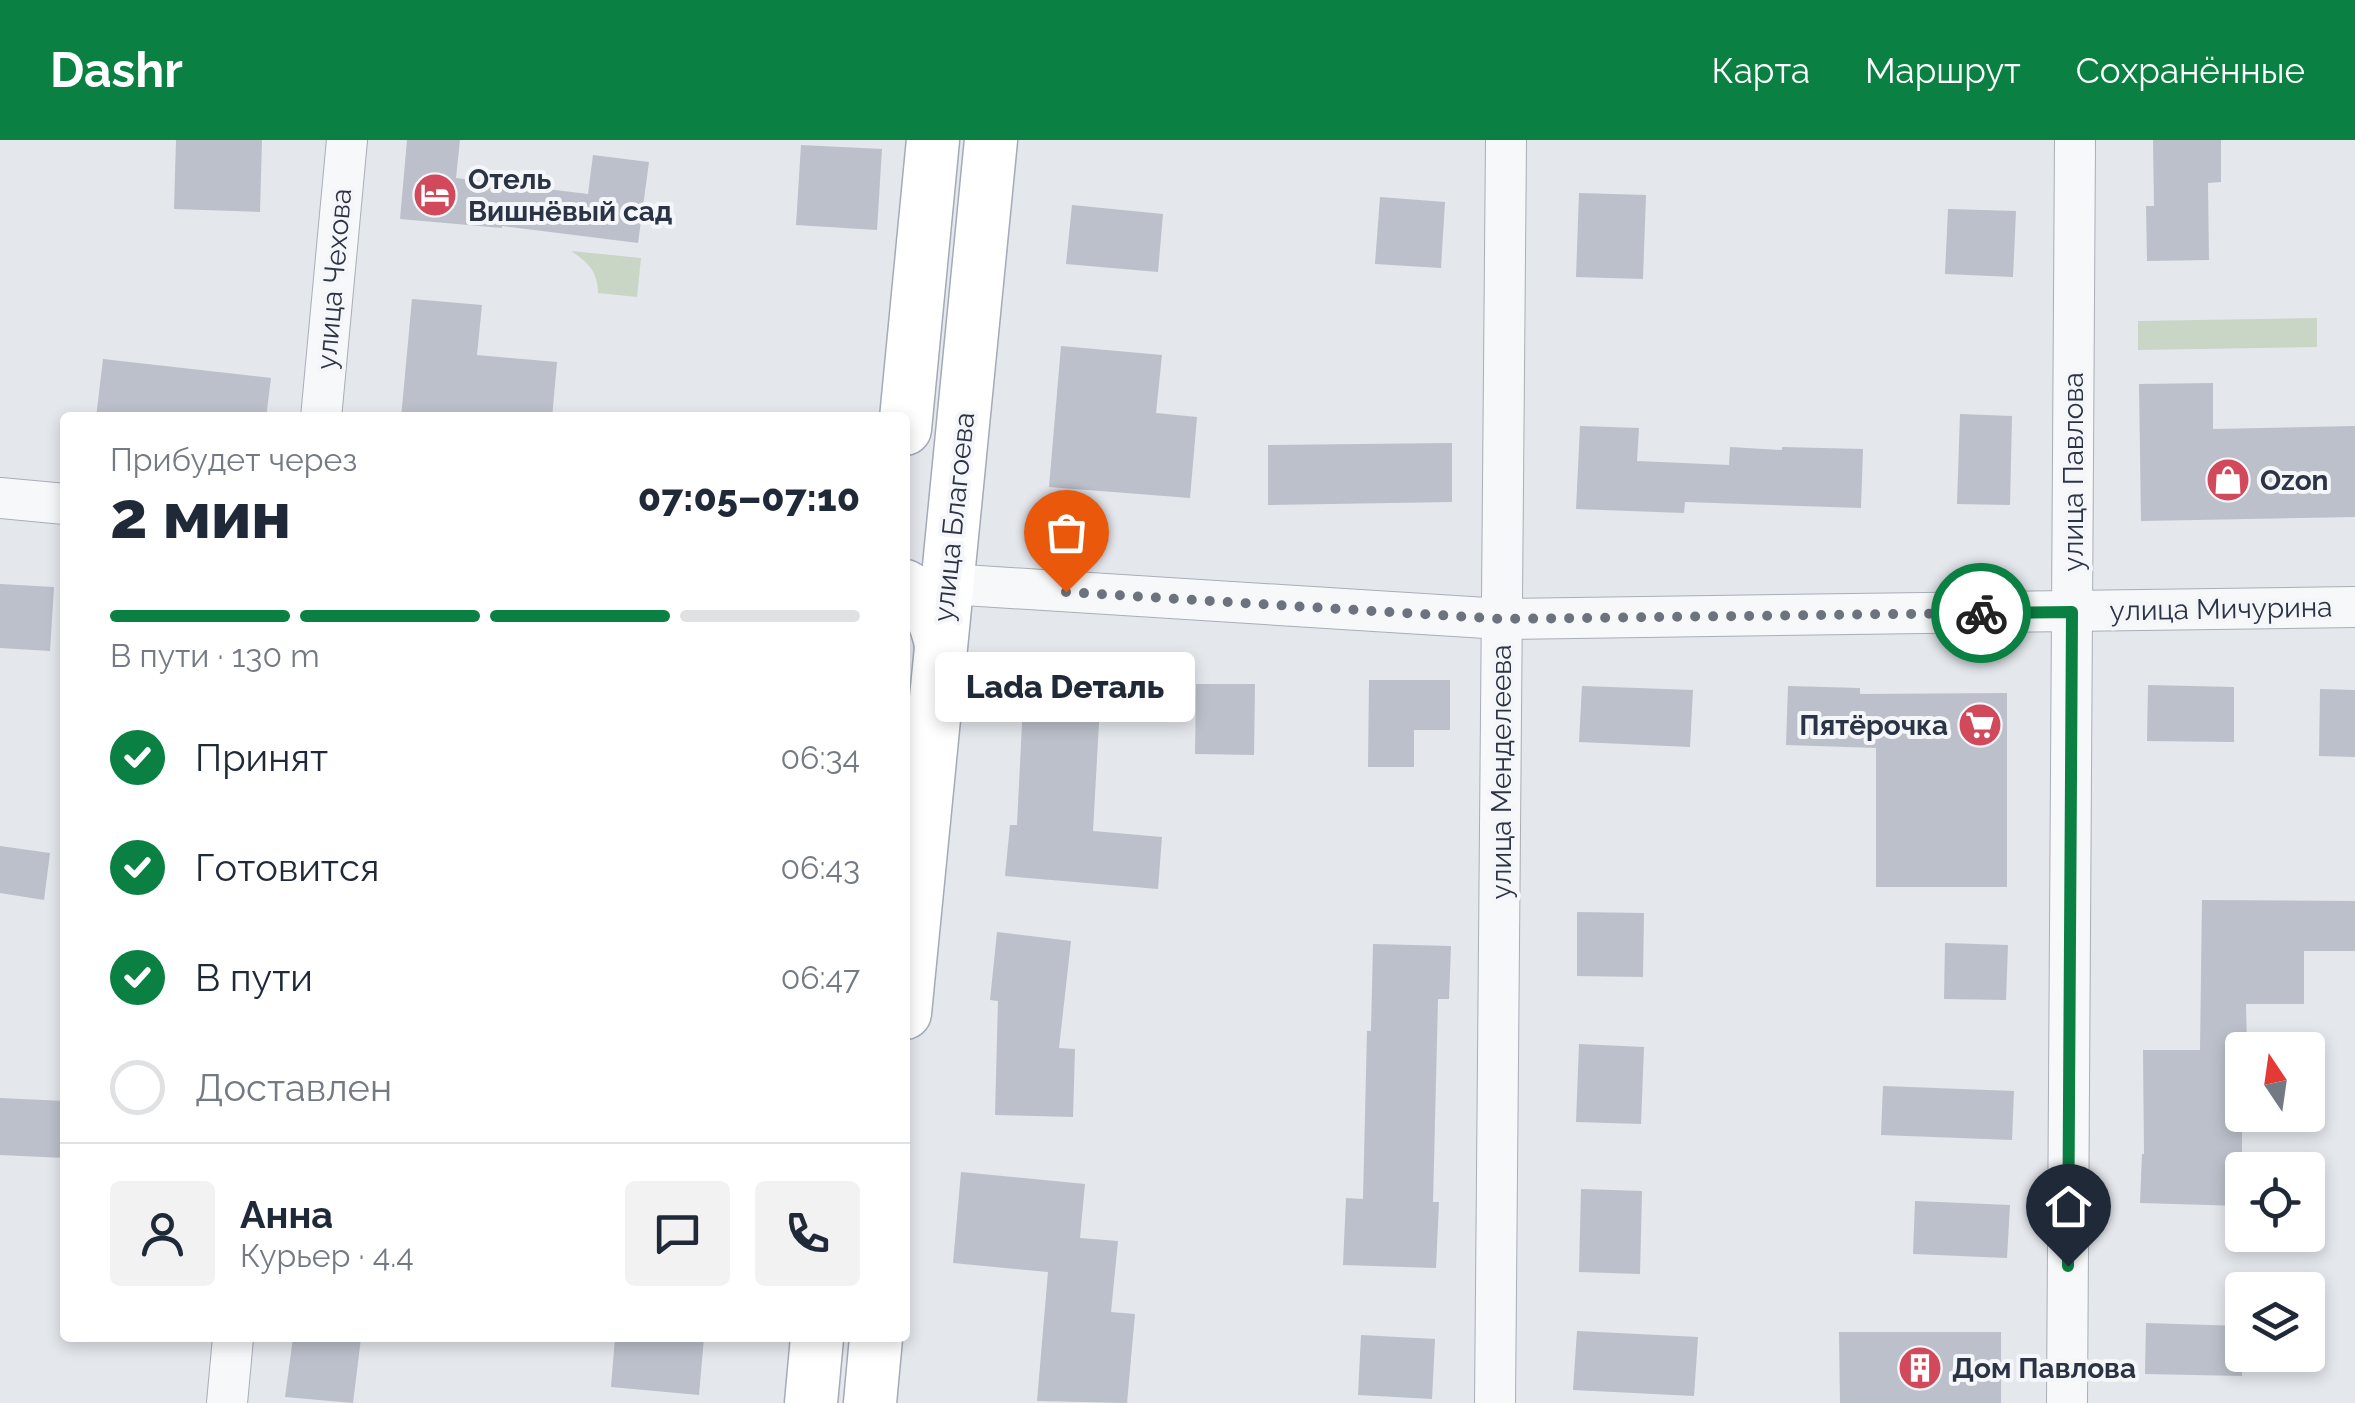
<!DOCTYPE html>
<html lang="ru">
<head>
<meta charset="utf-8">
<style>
  body { margin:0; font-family:Raleway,sans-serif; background:#f2f2f3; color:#1f2937; height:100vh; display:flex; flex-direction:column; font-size:38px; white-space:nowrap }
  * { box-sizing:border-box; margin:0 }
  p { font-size:32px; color:#747a83 }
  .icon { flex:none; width:55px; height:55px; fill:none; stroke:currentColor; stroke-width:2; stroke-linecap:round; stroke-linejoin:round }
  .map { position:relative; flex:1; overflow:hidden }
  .side { position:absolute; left:60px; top:272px; width:850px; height:930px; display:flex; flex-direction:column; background:#fff; border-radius:10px; box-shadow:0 5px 15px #0003 }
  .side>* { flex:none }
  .needle { width:65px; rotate:347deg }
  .fabs { position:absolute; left:2225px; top:892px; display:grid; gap:20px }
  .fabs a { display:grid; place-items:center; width:100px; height:100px; border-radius:10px; background:#fff; box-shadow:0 5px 15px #0003; font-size:50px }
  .pin { position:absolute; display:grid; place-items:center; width:85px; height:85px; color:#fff; margin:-102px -42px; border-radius:50% 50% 50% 0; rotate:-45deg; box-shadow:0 0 10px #0007 }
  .pin .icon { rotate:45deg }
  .courier { position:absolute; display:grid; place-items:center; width:100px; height:100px; margin:-50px; border:8px solid #0b8043; border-radius:50%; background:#fff; color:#222; box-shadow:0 2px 12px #0007 }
  .bubble { position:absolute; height:70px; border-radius:10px; background:#fff; box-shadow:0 5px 15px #0003; font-size:32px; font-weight:800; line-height:70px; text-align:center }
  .overview em { font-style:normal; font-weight:800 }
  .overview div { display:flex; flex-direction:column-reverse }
  .overview { display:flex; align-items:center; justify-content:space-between; height:170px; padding:0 50px }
  h1 { font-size:65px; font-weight:800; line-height:75px }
  .bar { display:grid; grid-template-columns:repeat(4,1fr); gap:15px 10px; align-content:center; height:120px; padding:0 50px }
  .bar i { height:12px; border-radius:8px; background:#e0e1e3 }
  .bar .active { background:#0b8043 }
  .bar p { grid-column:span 4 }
  .line { display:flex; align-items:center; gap:25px; padding:0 50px; border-top:2px solid #e0e1e3 }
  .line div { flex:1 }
  .round { display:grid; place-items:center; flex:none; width:105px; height:105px; border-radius:10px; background:#f2f2f3 }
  ol { padding:0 50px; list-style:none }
  li { display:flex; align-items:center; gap:30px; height:110px }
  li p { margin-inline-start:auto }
  li .icon { padding:10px; border-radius:50%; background:#0b8043; color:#fff; stroke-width:4 }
  li:last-child { color:#747a83 }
  li i { width:55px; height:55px; border:5px solid #e0e1e3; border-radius:50% }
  header { display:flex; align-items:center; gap:60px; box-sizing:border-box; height:140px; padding:0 50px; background:#0b8043; color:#fff }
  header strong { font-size:48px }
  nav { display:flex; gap:55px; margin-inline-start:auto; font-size:35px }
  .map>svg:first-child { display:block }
</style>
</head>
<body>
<header>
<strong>Dashr</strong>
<nav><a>Карта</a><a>Маршрут</a><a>Сохранённые</a></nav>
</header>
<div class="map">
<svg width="2355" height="1263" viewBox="0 0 2355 1263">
  <rect width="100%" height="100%" fill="#e4e7ec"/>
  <g fill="#c9d6c5">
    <path d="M 571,111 L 641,118 L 637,157 L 598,153 C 598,132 588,122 571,111 Z"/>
    <path d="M 2317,178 L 2317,207 L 2138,210 L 2138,181 Z"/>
  </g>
  <g fill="#bbc0ca">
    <path d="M 176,0 L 262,0 L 260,72 L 174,69 Z"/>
    <path d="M 407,0 L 460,0 L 456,38 L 588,54 L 593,15 L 649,22 L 638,103 L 502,86 L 502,88 L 400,79 Z"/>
    <path d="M 2153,0 L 2221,0 L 2221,42 L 2208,43 L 2209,120 L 2147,121 L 2146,66 L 2154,66 Z"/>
    <path d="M 801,5 L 882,9 L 877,90 L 796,85 Z"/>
    <path d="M 1579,53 L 1646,55 L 1643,139 L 1576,137 Z"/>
    <path d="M 1380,57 L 1445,62 L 1441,128 L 1375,124 Z"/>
    <path d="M 1072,65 L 1163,74 L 1158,132 L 1066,124 Z"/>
    <path d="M 1948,69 L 2016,71 L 2013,137 L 1945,134 Z"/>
    <path d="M 412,159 L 482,165 L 477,215 L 557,222 L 552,278 L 401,278 Z"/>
    <path d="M 1061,206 L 1162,215 L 1156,273 L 1197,277 L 1190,358 L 1049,347 Z"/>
    <path d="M 103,219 L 271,238 L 266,278 L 96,278 Z"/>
    <path d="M 2213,243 L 2213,289 L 2355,286 L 2355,377 L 2141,381 L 2139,244 Z"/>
    <path d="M 1960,274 L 2012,276 L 2010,365 L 1957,364 Z"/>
    <path d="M 1580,286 L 1639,288 L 1637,321 L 1729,325 L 1730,307 L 1782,310 L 1782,307 L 1863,309 L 1861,368 L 1685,362 L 1684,373 L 1576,369 Z"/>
    <path d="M 1452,303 L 1452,362 L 1268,365 L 1268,305 Z"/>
    <path d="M 0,444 L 54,447 L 50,511 L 0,508 Z"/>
    <path d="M 1369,540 L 1450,540 L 1450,590 L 1414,590 L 1414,627 L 1368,627 Z"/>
    <path d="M 1024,543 L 1101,547 L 1093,691 L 1162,697 L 1158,749 L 1005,736 L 1010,685 L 1017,685 Z"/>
    <path d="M 1196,544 L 1255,544 L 1254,615 L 1195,614 Z"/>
    <path d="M 2148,545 L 2234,547 L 2234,602 L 2147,601 Z"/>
    <path d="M 1582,546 L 1693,550 L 1690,607 L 1579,602 Z"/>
    <path d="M 1788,546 L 1860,548 L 1860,554 L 2007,553 L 2007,747 L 1876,747 L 1876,608 L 1786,605 Z"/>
    <path d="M 2320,549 L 2355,550 L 2355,617 L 2319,616 Z"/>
    <path d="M 0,706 L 50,713 L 44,760 L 0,753 Z"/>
    <path d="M 2202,760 L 2355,761 L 2355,811 L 2304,811 L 2304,864 L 2246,864 L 2247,910 L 2242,910 L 2242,1066 L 2140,1063 L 2142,1014 L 2144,1014 L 2143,910 L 2200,910 Z"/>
    <path d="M 1577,772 L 1644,773 L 1643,837 L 1577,836 Z"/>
    <path d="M 997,792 L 1071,801 L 1059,908 L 1075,909 L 1073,977 L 995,975 L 998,861 L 990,860 Z"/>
    <path d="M 1945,803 L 2008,805 L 2006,860 L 1944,859 Z"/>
    <path d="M 1373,804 L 1451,806 L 1449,859 L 1438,859 L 1433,1062 L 1439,1062 L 1436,1128 L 1343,1125 L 1346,1058 L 1363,1059 L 1367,891 L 1371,891 Z"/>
    <path d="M 1579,904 L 1644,907 L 1641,984 L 1576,982 Z"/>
    <path d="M 1883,946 L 2014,951 L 2012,1000 L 1881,995 Z"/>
    <path d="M 0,958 L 65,961 L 65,1018 L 0,1015 Z"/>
    <path d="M 961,1032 L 1085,1044 L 1080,1098 L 1118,1101 L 1111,1172 L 1135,1174 L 1127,1263 L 1037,1261 L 1048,1132 L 953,1123 Z"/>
    <path d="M 1581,1049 L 1642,1051 L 1640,1134 L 1579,1132 Z"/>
    <path d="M 1915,1061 L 2010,1065 L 2007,1118 L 1913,1114 Z"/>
    <path d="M 2146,1183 L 2242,1186 L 2242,1236 L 2145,1234 Z"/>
    <path d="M 1577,1191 L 1698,1197 L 1694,1256 L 1573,1250 Z"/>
    <path d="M 1839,1192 L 2001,1192 L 2001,1263 L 1840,1263 Z"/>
    <path d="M 1361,1195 L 1435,1199 L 1432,1259 L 1358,1255 Z"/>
    <path d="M 293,1198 L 361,1198 L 353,1263 L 285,1257 Z"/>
    <path d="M 615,1198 L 704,1198 L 699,1255 L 611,1247 Z"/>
  </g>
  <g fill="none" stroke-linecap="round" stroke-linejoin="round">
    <defs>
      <g id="minor">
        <path d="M 321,278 L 347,0"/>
        <path d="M 0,358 L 65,364"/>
        <path d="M 948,444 L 1502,479 L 2355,467"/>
        <path d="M 227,1263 L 233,1198"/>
        <path d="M 1495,1263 L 1506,0"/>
        <path d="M 2067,1263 L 2075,0"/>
      </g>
      <g id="major">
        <path d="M 905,289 L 933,0"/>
        <path d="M 905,446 C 926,456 936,482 941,504"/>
        <path d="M 905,873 L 991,0"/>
        <path d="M 811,1263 L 817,1198"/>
        <path d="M 870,1263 L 876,1198"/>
      </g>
    </defs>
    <use href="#minor" stroke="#a9aeb7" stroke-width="42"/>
    <use href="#major" stroke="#a3abb8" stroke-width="55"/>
    <use href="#minor" stroke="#f7f8fa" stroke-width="40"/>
    <use href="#major" stroke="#fff" stroke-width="52"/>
  </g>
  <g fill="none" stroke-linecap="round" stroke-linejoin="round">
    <path stroke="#6c737f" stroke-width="10" stroke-dasharray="0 18" d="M 1066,452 L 1502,479 L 1981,473"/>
    <path stroke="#0b8043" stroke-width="12" d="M 1981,473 L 2072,472 L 2068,1126"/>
  </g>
  <defs>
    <symbol id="hotel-disc" viewBox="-11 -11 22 22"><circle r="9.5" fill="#d1495b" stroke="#f4f6f9"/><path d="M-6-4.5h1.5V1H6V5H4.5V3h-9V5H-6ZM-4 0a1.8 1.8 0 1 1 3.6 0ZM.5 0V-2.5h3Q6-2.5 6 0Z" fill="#fff"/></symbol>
    <symbol id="shop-disc" viewBox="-11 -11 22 22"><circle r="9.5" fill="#d1495b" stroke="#f4f6f9"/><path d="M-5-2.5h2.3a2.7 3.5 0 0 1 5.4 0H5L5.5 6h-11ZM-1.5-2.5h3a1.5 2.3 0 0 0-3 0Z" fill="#fff"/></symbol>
    <symbol id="supermarket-disc" viewBox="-11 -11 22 22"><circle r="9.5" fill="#d1495b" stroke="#f4f6f9"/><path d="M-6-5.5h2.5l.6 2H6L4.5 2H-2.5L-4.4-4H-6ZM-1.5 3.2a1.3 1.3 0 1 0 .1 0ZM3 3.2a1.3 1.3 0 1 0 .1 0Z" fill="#fff"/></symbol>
    <symbol id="building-disc" viewBox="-11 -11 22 22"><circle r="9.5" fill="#d1495b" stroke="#f4f6f9"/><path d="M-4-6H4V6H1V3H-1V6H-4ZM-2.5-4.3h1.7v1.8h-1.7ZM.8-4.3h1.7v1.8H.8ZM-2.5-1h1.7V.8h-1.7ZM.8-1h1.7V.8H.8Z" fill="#fff"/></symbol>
  </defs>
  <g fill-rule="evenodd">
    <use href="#hotel-disc" x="410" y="30" width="50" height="50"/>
    <use href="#shop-disc" x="2203" y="315" width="50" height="50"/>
    <use href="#supermarket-disc" x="1955" y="560" width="50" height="50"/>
    <use href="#building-disc" x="1895" y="1203" width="50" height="50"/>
  </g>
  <g text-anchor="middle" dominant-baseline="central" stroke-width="8" stroke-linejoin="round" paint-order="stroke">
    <g font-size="28" font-weight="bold" fill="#2b3445" stroke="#f4f6f9" text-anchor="start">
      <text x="468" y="39">Отель<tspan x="468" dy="32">Вишнёвый сад</tspan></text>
      <text x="2260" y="340">Ozon</text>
      <text x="1948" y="585" text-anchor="end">Пятёрочка</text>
      <text x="1952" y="1228">Дом Павлова</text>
    </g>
    <g font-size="28" fill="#2b3445" stroke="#f4f6f9">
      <text transform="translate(334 139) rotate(-85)">улица Чехова</text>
      <text transform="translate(2073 332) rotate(-90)">улица Павлова</text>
      <text transform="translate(954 377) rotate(-84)">улица Благоева</text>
      <text transform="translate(2221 469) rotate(-1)">улица Мичурина</text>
      <text transform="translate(1501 632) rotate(-90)">улица Менделеева</text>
    </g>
  </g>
</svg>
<div class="fabs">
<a><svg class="needle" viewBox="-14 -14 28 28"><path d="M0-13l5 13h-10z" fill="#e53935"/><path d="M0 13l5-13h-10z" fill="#747a83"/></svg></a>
<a><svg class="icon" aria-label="locate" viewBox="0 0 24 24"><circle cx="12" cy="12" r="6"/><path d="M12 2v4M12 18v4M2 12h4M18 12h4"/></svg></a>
<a><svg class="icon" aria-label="layers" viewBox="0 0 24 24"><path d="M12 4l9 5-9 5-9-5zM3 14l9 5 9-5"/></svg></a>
</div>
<div class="pin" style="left:1066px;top:452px;background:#ea580c"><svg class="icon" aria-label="bag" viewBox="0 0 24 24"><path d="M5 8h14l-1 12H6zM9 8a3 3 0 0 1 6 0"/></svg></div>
<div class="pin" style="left:2068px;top:1126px;background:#1f2937"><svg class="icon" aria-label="home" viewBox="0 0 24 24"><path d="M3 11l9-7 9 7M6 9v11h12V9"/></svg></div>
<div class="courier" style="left:1981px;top:473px"><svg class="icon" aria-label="bike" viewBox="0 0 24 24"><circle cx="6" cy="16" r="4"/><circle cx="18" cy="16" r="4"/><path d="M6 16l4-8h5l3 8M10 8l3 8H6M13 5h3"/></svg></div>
<div class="bubble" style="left:935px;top:512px;width:260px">Lada Dеталь</div>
<section class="side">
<div class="overview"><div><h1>2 мин</h1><p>Прибудет через</p></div><em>07:05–07:10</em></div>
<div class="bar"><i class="active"></i><i class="active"></i><i class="active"></i><i></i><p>В пути · 130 m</p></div>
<ol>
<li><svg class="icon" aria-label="check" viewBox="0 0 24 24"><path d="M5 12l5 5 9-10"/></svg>Принят<p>06:34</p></li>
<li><svg class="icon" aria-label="check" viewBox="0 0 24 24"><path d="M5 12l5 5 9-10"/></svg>Готовится<p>06:43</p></li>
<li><svg class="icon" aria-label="check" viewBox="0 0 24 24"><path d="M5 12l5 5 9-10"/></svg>В пути<p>06:47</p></li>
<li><i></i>Доставлен</li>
</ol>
<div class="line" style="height:180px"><a class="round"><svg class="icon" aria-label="person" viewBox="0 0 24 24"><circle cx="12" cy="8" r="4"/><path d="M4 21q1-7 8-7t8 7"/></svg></a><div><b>Анна</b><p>Курьер · 4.4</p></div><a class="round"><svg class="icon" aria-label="chat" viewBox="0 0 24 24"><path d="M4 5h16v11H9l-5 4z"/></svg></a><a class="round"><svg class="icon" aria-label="phone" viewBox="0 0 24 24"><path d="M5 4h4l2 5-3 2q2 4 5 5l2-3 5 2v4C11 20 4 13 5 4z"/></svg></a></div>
</section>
</div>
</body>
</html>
